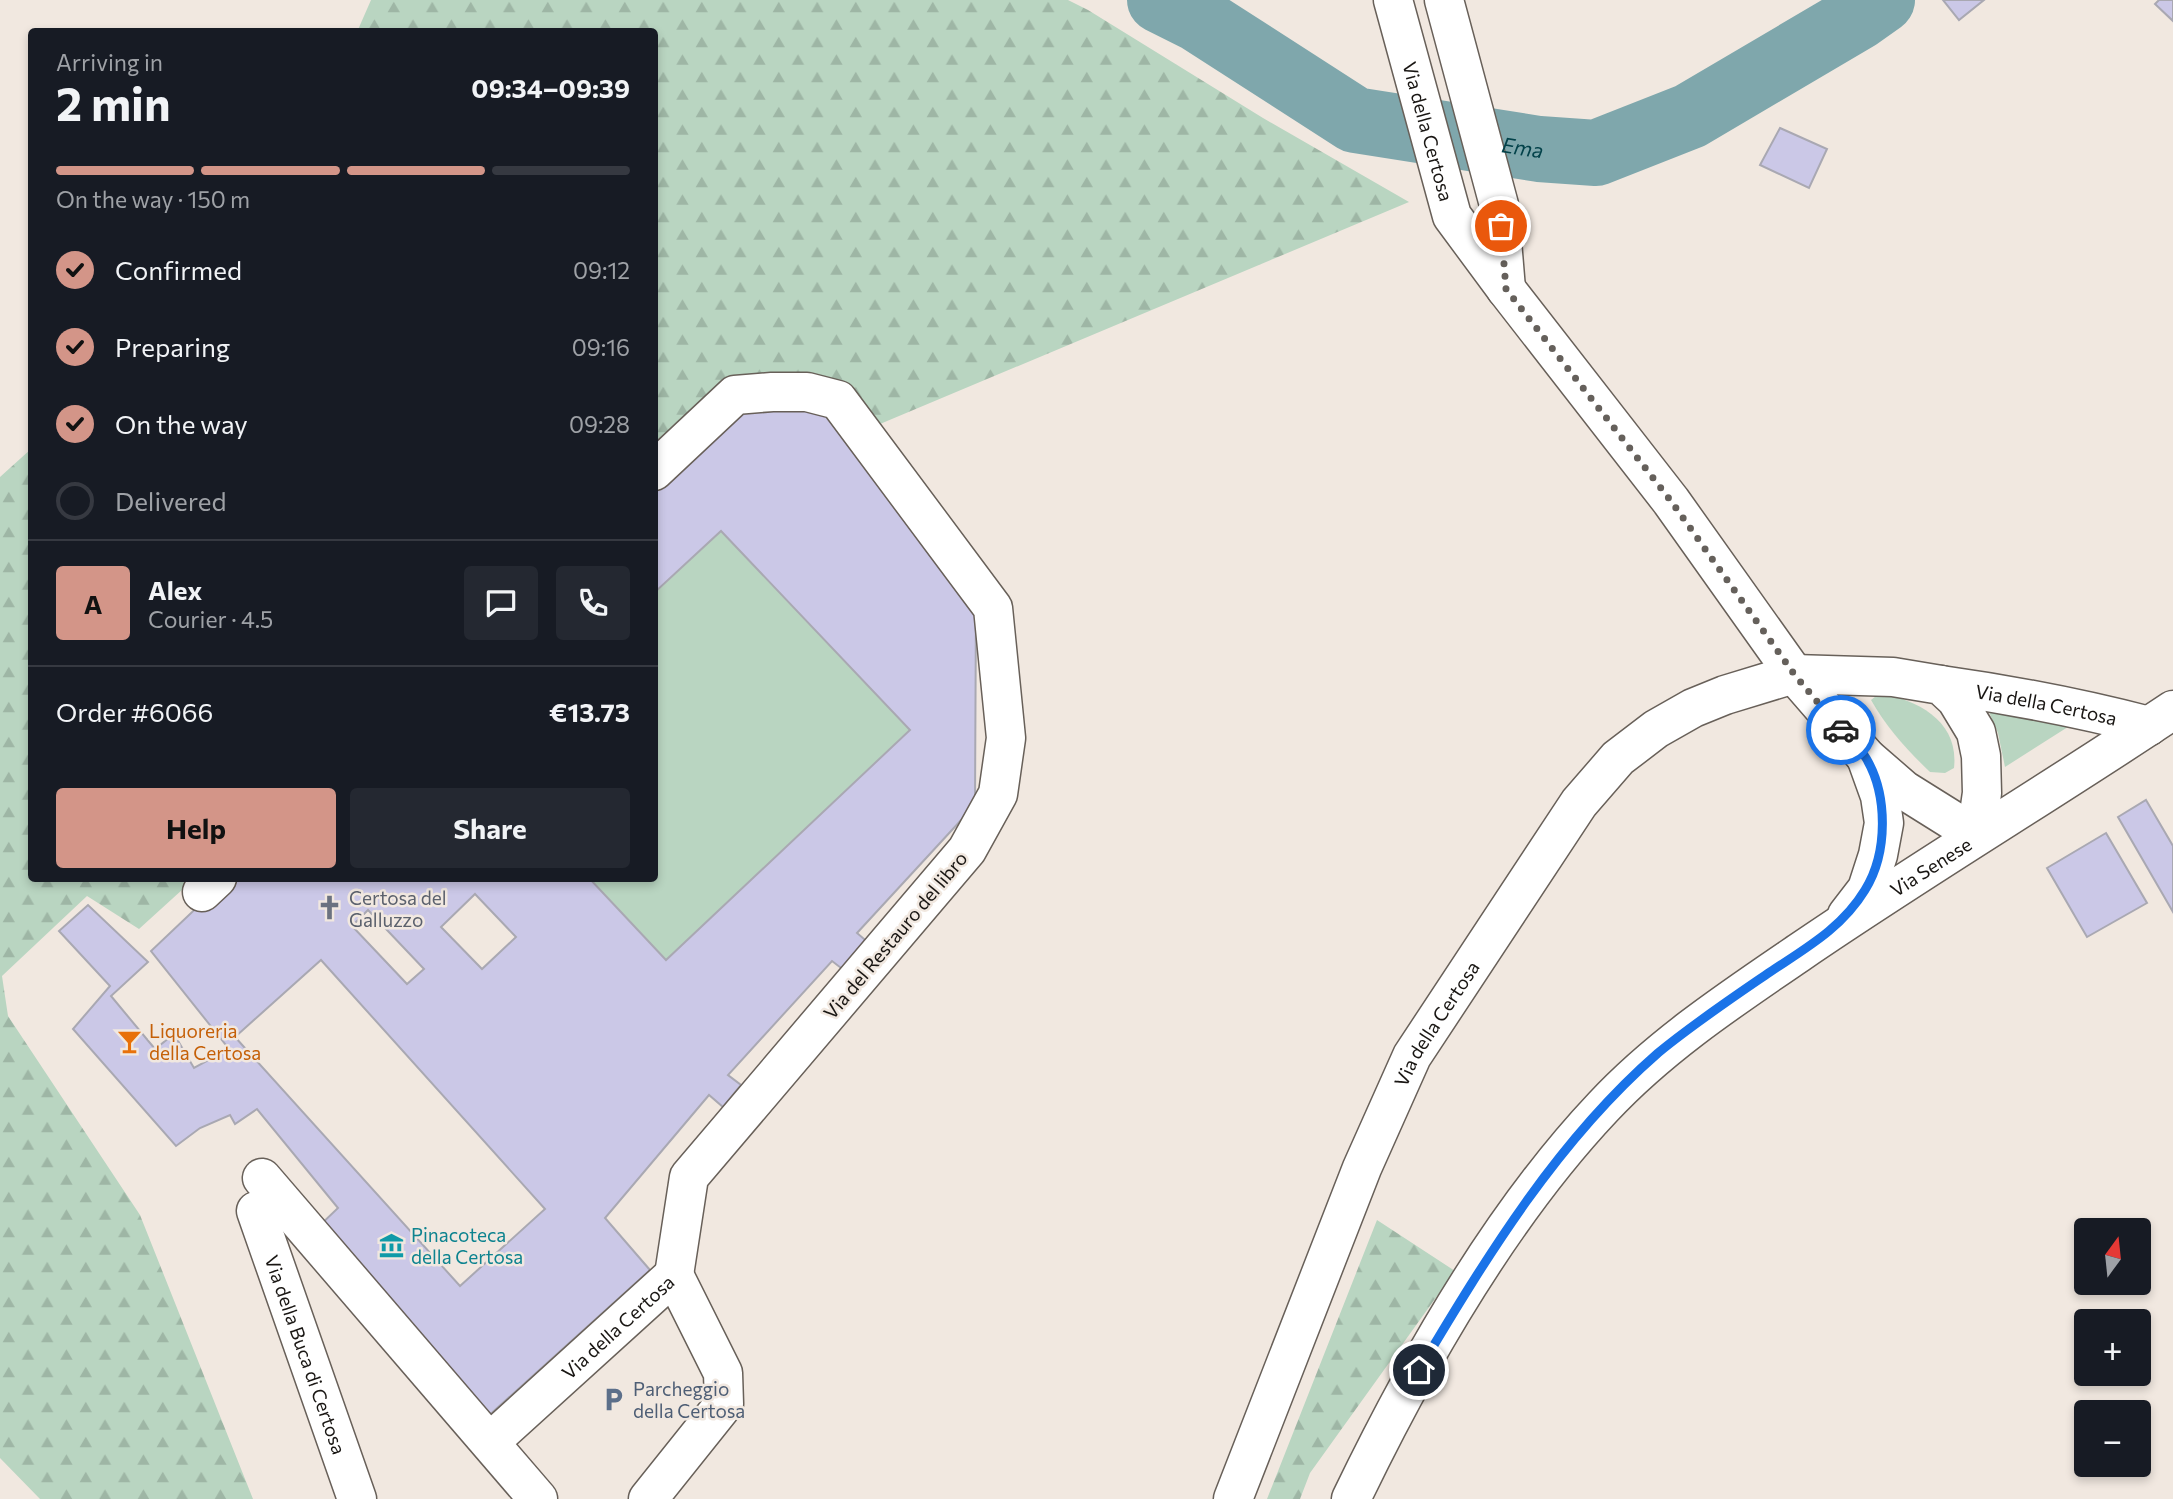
<!DOCTYPE html>
<html lang="en">
<head>
<meta charset="utf-8">
<style>
  body { margin:0; font-family:Commissioner,sans-serif; background:#242831; color:#f1f3f6; height:100vh; display:flex; flex-direction:column; font-size:26px; white-space:nowrap }
  * { box-sizing:border-box; margin:0 }
  p { font-size:23px; color:#9ea1a6 }
  .icon { flex:none; width:38px; height:38px; fill:none; stroke:currentColor; stroke-width:2; stroke-linecap:round; stroke-linejoin:round }
  .map { position:relative; flex:1; overflow:hidden }
  .side { position:absolute; left:28px; top:28px; width:630px; height:854px; display:flex; flex-direction:column; background:#171b24; border-radius:7px; box-shadow:0 4px 10px #0003 }
  .side>* { flex:none }
  .needle { width:46px; rotate:15deg }
  .buttons { position:absolute; left:2074px; top:1218px; display:grid; gap:14px }
  .buttons a { display:grid; place-items:center; width:77px; height:77px; border-radius:7px; background:#171b24; box-shadow:0 4px 10px #0003; font-size:35px }
  .pin { position:absolute; display:grid; place-items:center; width:60px; height:60px; color:#fff; margin:-30px; border:4px solid #fff; border-radius:50%; box-shadow:0 2px 7px #0007 }
  .courier { position:absolute; display:grid; place-items:center; width:70px; height:70px; margin:-35px; border:5px solid #1a73e8; border-radius:50%; background:#fff; color:#222; box-shadow:0 2px 9px #0007 }
  .overview em { font-style:normal; font-weight:700 }
  .overview div { display:flex; flex-direction:column-reverse }
  .overview { display:flex; align-items:center; justify-content:space-between; height:119px; padding:0 28px }
  h1 { font-size:46px; font-weight:700; line-height:52px }
  .bar { display:grid; grid-template-columns:repeat(4,1fr); gap:10px 7px; align-content:center; height:84px; padding:0 28px }
  .bar i { height:9px; border-radius:5px; background:#363941 }
  .bar .active { background:#d39588 }
  .bar p { grid-column:span 4 }
  .line { display:flex; align-items:center; gap:18px; padding:0 28px; border-top:2px solid #363941 }
  .line div { flex:1 }
  .round { display:grid; place-items:center; flex:none; width:74px; height:74px; border-radius:7px; background:#242831 }
  ol { padding:0 28px; list-style:none }
  li { display:flex; align-items:center; gap:21px; height:77px }
  li p { margin-inline-start:auto }
  li .icon { padding:7px; border-radius:50%; background:#d39588; color:#111; stroke-width:4 }
  li:last-child { color:#9ea1a6 }
  li i { width:38px; height:38px; border:4px solid #363941; border-radius:50% }
  .cta { display:flex; gap:14px; margin-top:auto; padding:14px 28px }
  .cta a { flex:1; height:80px; border-radius:7px; background:#d39588; color:#111; font-size:28px; font-weight:700; line-height:80px; text-align:center }
  .cta a+a { background:#242831; color:#f1f3f6 }
  .map>svg:first-child { display:block }
</style>
</head>
<body>
<div class="map">
<svg width="2173" height="1499" viewBox="0 0 2173 1499">
  <defs>
    <pattern id="forest-firs" width="22" height="20" patternUnits="userSpaceOnUse" patternTransform="scale(1.75)"><rect width="22" height="20" fill="#b9d5c1"/><path d="M5 1l3.5 6h-7zM16 11l3.5 6h-7z" fill="#9eb6a5"/></pattern>
  </defs>
  <rect width="100%" height="100%" fill="#f1e8e0"/>
  <g fill="#b9d5c1">
    <path d="M 721,531 L 910,730 L 666,960 L 589,879 L 654,878 L 655,593 Z"/>
    <path d="M 1880,693 C 1920,701 1959,722 1954,768 L 1945,773 L 1930,772 C 1907,750 1887,728 1871,700 Z"/>
    <path d="M 1984,700 L 2082,718 L 2005,767 L 1998,733 Z"/>
  </g>
  <g fill="url(#forest-firs)">
    <path d="M 371,0 L 1068,0 L 1088,10 L 1263,118 L 1409,202 L 880,424 L 655,461 L 654,32 L 357,32 Z"/>
    <path d="M 31,449 L 32,878 L 194,879 L 139,929 L 87,896 L 2,976 L 8,1016 L 140,1215 L 253,1499 L 40,1499 L 0,1458 L 0,477 Z"/>
    <path d="M 1377,1220 L 1455,1271 L 1310,1473 L 1300,1499 L 1267,1499 Z"/>
  </g>
  <g fill="none" stroke-linecap="round" stroke-linejoin="round">
    <path stroke="#7fa7ac" stroke-width="66" id="s1" d="M 1160,0 L 1198,19 L 1355,120 L 1539,149 L 1596,153 L 1690,116 L 1858,17 L 1882,0"/>
  </g>
  <g fill="#cbc8e7" stroke="#a9a8b2" stroke-width="2" fill-rule="evenodd">
    <path d="M 1943,0 L 1984,0 L 1959,20 Z"/>
    <path d="M 2159,0 L 2173,0 L 2173,21 L 2155,4 Z"/>
    <path d="M 1780,128 L 1827,149 L 1809,188 L 1760,165 Z"/>
    <path d="M 737,398 L 829,404 L 976,599 L 975,805 L 857,933 L 871,945 L 845,971 L 832,961 L 728,1075 L 741,1085 L 723,1107 L 709,1095 L 605,1218 L 650,1270 L 485,1419 L 315,1230 L 338,1208 L 257,1109 L 235,1124 L 230,1115 L 200,1128 L 176,1146 L 73,1029 L 110,986 L 59,931 L 88,905 L 148,962 L 111,996 L 155,1049 L 174,1034 L 194,1068 L 229,1049 L 151,951 L 228,878 L 589,878 L 666,960 L 910,730 L 721,531 L 654,593 L 654,475 ZM 475,894 L 516,937 L 482,969 L 441,927 ZM 368,910 L 424,969 L 407,984 L 352,926 ZM 321,960 L 545,1209 L 460,1286 L 235,1037 Z"/>
    <path d="M 2146,800 L 2173,846 L 2173,912 L 2118,817 Z"/>
    <path d="M 2106,833 L 2147,903 L 2087,937 L 2047,868 Z"/>
  </g>
  <g fill="none" stroke-linecap="round" stroke-linejoin="round">
    <defs>
      <g id="minor">
        <path d="M 654,471 L 735,395 L 772,392 L 807,392 L 838,400 L 993,608 L 1006,738 L 998,794 L 967,850 L 689,1177 L 674,1275"/>
        <path id="s2" d="M 1941,685 C 2012,695 2080,708 2149,726"/>
        <path d="M 202,892 L 217,878"/>
        <path d="M 262,1178 L 538,1499"/>
        <path id="s3" d="M 256,1211 L 357,1499"/>
        <path id="s4" d="M 490,1442 L 674,1275"/>
        <path d="M 648,1499 L 724,1404 L 723,1373 L 674,1275"/>
        <path id="s5" d="M 1233,1499 L 1362,1168 L 1412,1056 L 1579,803 L 1618,758 L 1656,729 L 1693,708 L 1725,695 L 1794,674 L 1893,677 L 1941,685 L 1956,699 L 1976,732 L 1981,756 L 1982,793 L 1976,835"/>
      </g>
      <g id="major">
        <path id="s6" d="M 1393,0 L 1452,216 L 1506,289 L 1671,501 L 1794,674 L 1866,757 L 1904,790 L 1976,835"/>
        <path d="M 1444,0 L 1499,205 L 1506,289"/>
        <path d="M 1847,915 L 1867,889 L 1878,855 L 1884,823 L 1880,796 L 1866,757"/>
        <path id="s7" d="M 1351,1499 C 1415,1366 1501,1215 1603,1107 C 1660,1046 1731,999 1800,952 C 1923,868 2050,792 2173,710"/>
      </g>
    </defs>
    <use href="#minor" stroke="#686059" stroke-width="41"/>
    <use href="#major" stroke="#686059" stroke-width="41"/>
    <use href="#minor" stroke="#fff" stroke-width="38"/>
    <use href="#major" stroke="#fff" stroke-width="38"/>
  </g>
  <g fill="none" stroke-linecap="round" stroke-linejoin="round">
    <path stroke="#65605b" stroke-width="7" stroke-dasharray="0 12.6" d="M 1501,226 L 1506,289 L 1671,501 L 1794,674 L 1841,730"/>
    <path stroke="#1a73e8" stroke-width="9" d="M 1419,1370 C 1487,1256 1557,1141 1658,1053 C 1693,1024 1732,998 1770,972 C 1806,948 1842,928 1865,890 C 1888,853 1888,795 1866,758 C 1860,748 1849,738 1841,730"/>
  </g>
  <defs>
    <symbol id="church-bare" viewBox="-9 -9 18 18"><path d="M-1.2-6h2.4v3.5h3.3v2.4h-3.3V6h-2.4V-.1h-3.3v-2.4h3.3Z" fill="#6b7280" stroke="#f1e8e0" stroke-width="2.5" paint-order="stroke"/></symbol>
    <symbol id="bar-bare" viewBox="-9 -9 18 18"><path d="M-6-5H6L.8 .8V4.5H3.5V6h-7V4.5H-.8V.8Z" fill="#e8710a" stroke="#f1e8e0" stroke-width="2.5" paint-order="stroke"/></symbol>
    <symbol id="museum-bare" viewBox="-9 -9 18 18"><path d="M0-6L6-3V-2H-6V-3ZM-5-1h2V3h-2ZM-1-1h2V3h-2ZM3-1h2V3H3ZM-6 4H6V6H-6Z" fill="#0f9aa8" stroke="#f1e8e0" stroke-width="2.5" paint-order="stroke"/></symbol>
    <symbol id="parking-bare" viewBox="-9 -9 18 18"><path d="M-3.5-5.5H1a3.5 3.5 0 0 1 0 7H-1V5.5H-3.5ZM-1-3.4V-.6H.8a1.4 1.4 0 0 0 0-2.8Z" fill="#5c6f8a" stroke="#f1e8e0" stroke-width="2.5" paint-order="stroke"/></symbol>
  </defs>
  <g fill-rule="evenodd">
    <use href="#church-bare" x="312" y="890" width="35" height="35"/>
    <use href="#bar-bare" x="112" y="1024" width="35" height="35"/>
    <use href="#museum-bare" x="374" y="1228" width="35" height="35"/>
    <use href="#parking-bare" x="596" y="1382" width="35" height="35"/>
  </g>
  <g text-anchor="middle" dominant-baseline="central" stroke-width="5" stroke-linejoin="round" paint-order="stroke">
    <g font-size="19" fill="#191613" stroke="#f1e8e0">
      <text stroke="none"><textPath href="#s6" startOffset="136">Via della Certosa</textPath></text>
      <text stroke="none"><textPath href="#s2" startOffset="107">Via della Certosa</textPath></text>
      <text stroke="none"><textPath href="#s7" startOffset="875">Via Senese</textPath></text>
      <text transform="translate(895 935) rotate(-50)">Via del Restauro del libro</text>
      <text stroke="none"><textPath href="#s5" startOffset="518">Via della Certosa</textPath></text>
      <text stroke="none"><textPath href="#s4" startOffset="172">Via della Certosa</textPath></text>
      <text stroke="none"><textPath href="#s3" startOffset="152">Via della Buca di Certosa</textPath></text>
    </g>
    <g font-size="19" fill="#5b616d" stroke="#f1e8e0" text-anchor="start">
      <text x="349" y="897">Certosa del<tspan x="349" dy="22">Galluzzo</tspan></text>
    </g>
    <g font-size="19" fill="#c56008" stroke="#f1e8e0" text-anchor="start">
      <text x="149" y="1030">Liquoreria<tspan x="149" dy="22">della Certosa</tspan></text>
    </g>
    <g font-size="19" fill="#0d838f" stroke="#f1e8e0" text-anchor="start">
      <text x="411" y="1234">Pinacoteca<tspan x="411" dy="22">della Certosa</tspan></text>
    </g>
    <g font-size="19" fill="#4e5e75" stroke="#f1e8e0" text-anchor="start">
      <text x="633" y="1388">Parcheggio<tspan x="633" dy="22">della Certosa</tspan></text>
    </g>
    <g font-size="21" font-style="italic" fill="#03424a" stroke="#f1e8e0">
      <text stroke="none"><textPath href="#s1" startOffset="399">Ema</textPath></text>
    </g>
  </g>
</svg>
<div class="buttons">
<a><svg class="needle" viewBox="-14 -14 28 28"><path d="M0-13l5 13h-10z" fill="#e53935"/><path d="M0 13l5-13h-10z" fill="#9ea1a6"/></svg></a>
<a>+</a>
<a>−</a>
</div>
<div class="pin" style="left:1501px;top:226px;background:#ea580c"><svg class="icon" aria-label="bag" viewBox="0 0 24 24"><path d="M5 8h14l-1 12H6zM9 8a3 3 0 0 1 6 0"/></svg></div>
<div class="pin" style="left:1419px;top:1370px;background:#1f2937"><svg class="icon" aria-label="home" viewBox="0 0 24 24"><path d="M3 11l9-7 9 7M6 9v11h12V9"/></svg></div>
<div class="courier" style="left:1841px;top:730px"><svg class="icon" aria-label="car" viewBox="0 0 24 24"><path d="M5 17H2v-5l4-1 3-4h7l3 4 3 1v5h-3M9 17h6M6 11h13"/><circle cx="7" cy="17" r="2"/><circle cx="17" cy="17" r="2"/></svg></div>
<section class="side">
<div class="overview"><div><h1>2 min</h1><p>Arriving in</p></div><em>09:34–09:39</em></div>
<div class="bar"><i class="active"></i><i class="active"></i><i class="active"></i><i></i><p>On the way · 150 m</p></div>
<ol>
<li><svg class="icon" aria-label="check" viewBox="0 0 24 24"><path d="M5 12l5 5 9-10"/></svg>Confirmed<p>09:12</p></li>
<li><svg class="icon" aria-label="check" viewBox="0 0 24 24"><path d="M5 12l5 5 9-10"/></svg>Preparing<p>09:16</p></li>
<li><svg class="icon" aria-label="check" viewBox="0 0 24 24"><path d="M5 12l5 5 9-10"/></svg>On the way<p>09:28</p></li>
<li><i></i>Delivered</li>
</ol>
<div class="line" style="height:126px"><b class="round" style="background:#d39588;color:#111">A</b><div><b>Alex</b><p>Courier · 4.5</p></div><a class="round"><svg class="icon" aria-label="chat" viewBox="0 0 24 24"><path d="M4 5h16v11H9l-5 4z"/></svg></a><a class="round"><svg class="icon" aria-label="phone" viewBox="0 0 24 24"><path d="M5 4h4l2 5-3 2q2 4 5 5l2-3 5 2v4C11 20 4 13 5 4z"/></svg></a></div>
<div class="line" style="height:91px"><div>Order #6066</div><b>€13.73</b></div>
<div class="cta"><a>Help</a><a>Share</a></div>
</section>
</div>
</body>
</html>
